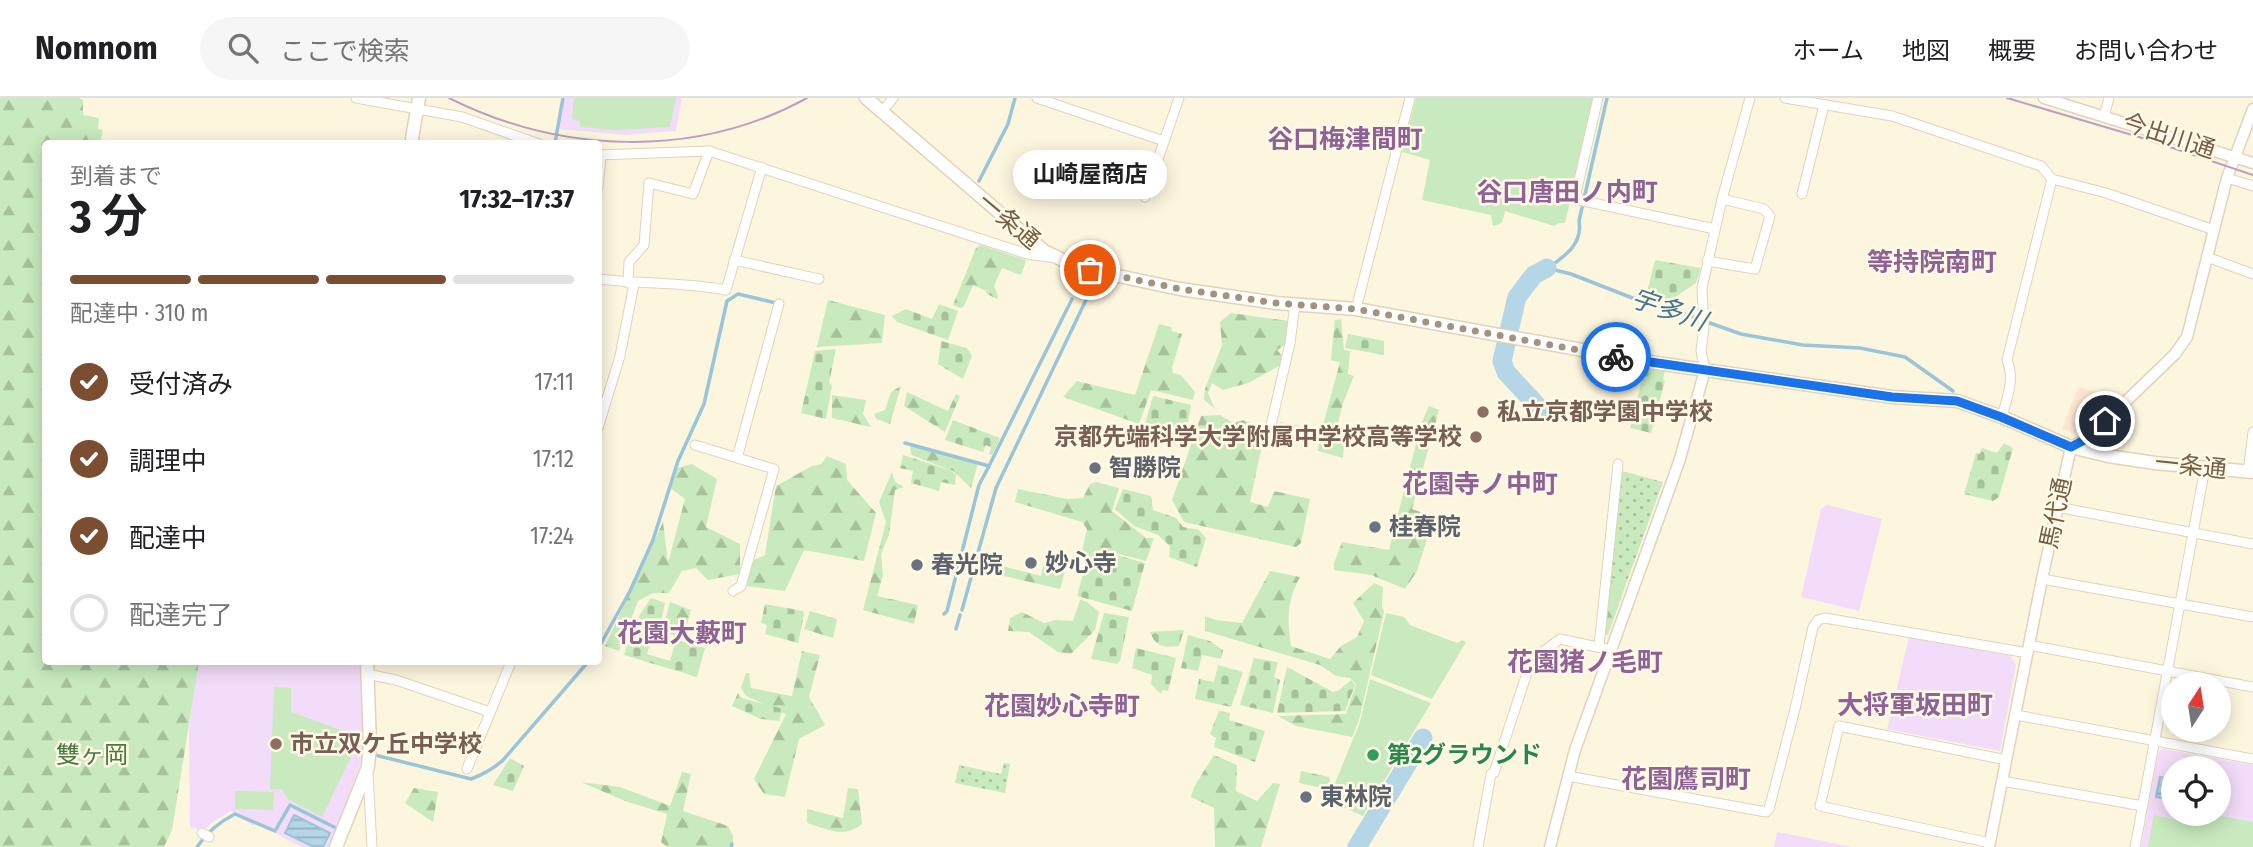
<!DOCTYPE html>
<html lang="ja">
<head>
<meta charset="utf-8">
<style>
  body { margin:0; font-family:"Fira Sans Condensed","Noto Sans JP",sans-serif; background:#f6f6f6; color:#202124; height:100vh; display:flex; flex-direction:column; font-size:26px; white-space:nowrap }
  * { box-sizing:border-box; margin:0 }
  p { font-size:23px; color:#757577 }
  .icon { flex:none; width:38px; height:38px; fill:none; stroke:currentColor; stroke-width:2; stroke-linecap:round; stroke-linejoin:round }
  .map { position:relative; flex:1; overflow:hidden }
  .drawer { position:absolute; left:42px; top:42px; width:560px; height:525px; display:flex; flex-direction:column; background:#fff; border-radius:7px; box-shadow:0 4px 18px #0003 }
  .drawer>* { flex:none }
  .needle { width:46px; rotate:12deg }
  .fabs { position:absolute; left:2161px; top:574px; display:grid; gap:14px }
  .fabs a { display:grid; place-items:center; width:70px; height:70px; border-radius:50%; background:#fff; box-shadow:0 4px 18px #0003; font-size:35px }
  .pin { position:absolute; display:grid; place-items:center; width:60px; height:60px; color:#fff; margin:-30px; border:4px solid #fff; border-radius:50%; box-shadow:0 2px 7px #0007 }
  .courier { position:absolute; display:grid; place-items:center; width:70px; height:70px; margin:-35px; border:5px solid #1a73e8; border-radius:50%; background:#fff; color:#222; box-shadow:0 2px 9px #0007 }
  .bubble { position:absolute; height:49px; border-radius:24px; background:#fff; box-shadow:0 4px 18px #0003; font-size:23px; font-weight:700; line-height:49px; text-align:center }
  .summary em { font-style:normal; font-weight:700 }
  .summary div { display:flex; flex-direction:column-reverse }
  .summary { display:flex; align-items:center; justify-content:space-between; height:119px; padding:0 28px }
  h1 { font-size:46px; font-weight:700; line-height:52px }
  .bar { display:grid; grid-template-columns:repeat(4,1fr); gap:10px 7px; align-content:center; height:84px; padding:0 28px }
  .bar i { height:9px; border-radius:5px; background:#e0e0e0 }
  .bar .current { background:#7b4d31 }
  .bar p { grid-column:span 4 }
  ol { padding:0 28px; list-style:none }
  li { display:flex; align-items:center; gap:21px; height:77px }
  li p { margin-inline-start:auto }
  li .icon { padding:7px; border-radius:50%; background:#7b4d31; color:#fff; stroke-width:4 }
  li:last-child { color:#757577 }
  li i { width:38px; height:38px; border:4px solid #e0e0e0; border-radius:50% }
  header { display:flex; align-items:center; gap:42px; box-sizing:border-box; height:98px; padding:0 35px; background:#fff; border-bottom:2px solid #e0e0e0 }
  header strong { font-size:33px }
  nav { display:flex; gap:38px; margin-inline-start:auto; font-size:24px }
  .search { width:490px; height:63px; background:#f6f6f6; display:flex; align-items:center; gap:18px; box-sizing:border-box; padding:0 24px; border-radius:38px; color:#757577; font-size:26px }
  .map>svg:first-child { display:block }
</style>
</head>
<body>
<header>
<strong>Nomnom</strong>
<div class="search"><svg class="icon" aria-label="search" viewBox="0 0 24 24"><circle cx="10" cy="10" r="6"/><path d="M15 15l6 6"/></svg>ここで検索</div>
<nav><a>ホーム</a><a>地図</a><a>概要</a><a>お問い合わせ</a></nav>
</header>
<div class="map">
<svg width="2253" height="749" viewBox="0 0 2253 749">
  <defs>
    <pattern id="green-dots" width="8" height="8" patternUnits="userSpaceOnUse" patternTransform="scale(1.75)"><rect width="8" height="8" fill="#c8eabe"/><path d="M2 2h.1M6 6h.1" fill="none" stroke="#a7c19c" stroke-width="1.8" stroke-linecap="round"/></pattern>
    <pattern id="forest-firs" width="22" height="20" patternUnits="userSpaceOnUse" patternTransform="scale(1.75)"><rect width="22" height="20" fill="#c8eabe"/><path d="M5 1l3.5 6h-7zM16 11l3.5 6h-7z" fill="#a7c19c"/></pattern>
    <pattern id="cemetery-stones" width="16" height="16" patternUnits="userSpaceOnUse" patternTransform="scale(1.75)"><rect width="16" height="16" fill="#c8eabe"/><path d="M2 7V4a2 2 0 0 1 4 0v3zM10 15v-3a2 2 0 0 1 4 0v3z" fill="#a7c19c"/></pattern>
    <pattern id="water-rules" width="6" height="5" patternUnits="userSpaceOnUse" patternTransform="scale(1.75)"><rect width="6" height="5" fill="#b4d6e6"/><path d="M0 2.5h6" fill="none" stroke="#97b1bc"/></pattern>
  </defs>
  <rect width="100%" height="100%" fill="#fdf6df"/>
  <path fill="#fee7d2" d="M 2078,289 L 2102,295 L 2111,306 L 2078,335 L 2073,335 L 2062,331 Z"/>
  <g fill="#f3dcf9" fill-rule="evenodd">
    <path d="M 562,0 L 682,0 L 676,33 L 626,37 L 559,31 Z"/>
    <path d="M 1827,407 L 1882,421 L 1859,513 L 1801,499 L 1821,411 Z"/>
    <path d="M 1909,539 L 2011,558 L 2016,567 L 2000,653 L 1887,631 Z"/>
    <path d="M 197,564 L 361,564 L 363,659 L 330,749 L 302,749 L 255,725 L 253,728 L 231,713 L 214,723 L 203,733 L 190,729 L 189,633 Z"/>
    <path d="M 2163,651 L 2253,667 L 2253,749 L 2141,749 L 2158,654 ZM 2174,670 L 2219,670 L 2219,716 L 2174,716 Z"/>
    <path d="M 1777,734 L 1778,734 L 1852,749 L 1774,749 Z"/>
  </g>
  <g fill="url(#green-dots)">
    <path d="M 1622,373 L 1663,384 L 1626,486 L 1610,479 Z"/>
    <path d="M 1004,665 L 1010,666 L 1005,695 L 955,685 L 959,667 L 1001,676 Z"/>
  </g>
  <g fill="url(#forest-firs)">
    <path d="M 0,0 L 79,0 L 83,2 L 83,17 L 99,20 L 98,31 L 103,32 L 100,45 L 46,46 L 46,564 L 199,564 L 172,732 L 164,749 L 0,749 Z"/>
    <path d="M 980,147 L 1026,162 L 1021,177 L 1002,170 L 994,188 L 998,198 L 997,201 L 987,196 L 986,193 L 973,187 L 964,208 L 961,210 L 953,207 L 976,150 Z"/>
    <path d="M 828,202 L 885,217 L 882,245 L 817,249 Z"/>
    <path d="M 1231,215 L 1289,223 L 1286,246 L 1277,252 L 1283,259 L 1281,267 L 1248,285 L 1223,292 L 1212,285 L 1208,295 L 1215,311 L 1204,302 L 1205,291 L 1222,247 L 1220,224 Z"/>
    <path d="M 1341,221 L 1344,252 L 1350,253 L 1348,276 L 1354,278 L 1343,305 L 1338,325 L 1345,334 L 1343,360 L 1318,353 L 1319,342 L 1340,264 L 1331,262 L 1335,222 Z"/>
    <path d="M 1159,226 L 1171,229 L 1172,233 L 1182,236 L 1172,270 L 1173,275 L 1181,277 L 1195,294 L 1193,302 L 1151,292 L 1139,326 L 1063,299 L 1077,283 L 1135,297 Z"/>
    <path d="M 901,288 L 890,326 L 876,321 L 874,316 L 885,312 L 891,294 Z"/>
    <path d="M 907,294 L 948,313 L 956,296 L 960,298 L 945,334 L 904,308 Z"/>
    <path d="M 832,297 L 866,302 L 863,316 L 871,329 L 832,320 Z"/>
    <path d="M 1429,308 L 1439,312 L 1412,411 L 1434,419 L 1417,473 L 1405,491 L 1371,477 L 1334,472 L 1334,465 L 1342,444 L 1389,452 L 1421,326 Z"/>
    <path d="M 1220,317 L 1233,325 L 1244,322 L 1265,332 L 1250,404 L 1268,409 L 1274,393 L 1310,401 L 1301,445 L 1296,449 L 1184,424 L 1172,402 L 1201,318 Z"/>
    <path d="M 910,346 L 978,365 L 971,390 L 953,373 L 911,357 Z"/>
    <path d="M 827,358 L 846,366 L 847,382 L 876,415 L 864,463 L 804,452 L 785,493 L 747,488 L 749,464 L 765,457 L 776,388 L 812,368 L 821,366 Z"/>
    <path d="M 692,366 L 717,381 L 706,429 L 740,446 L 740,476 L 708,482 L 696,470 L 682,473 L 669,495 L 653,495 L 638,503 L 619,553 L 605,548 L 663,424 L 668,465 L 685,401 L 669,389 L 674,371 Z"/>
    <path d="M 892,374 L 895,384 L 904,389 L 895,392 L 889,437 L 881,456 L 883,477 L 877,498 L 918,507 L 914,526 L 863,512 L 886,424 L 879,404 Z"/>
    <path d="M 1096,384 L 1119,390 L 1112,413 L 1146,440 L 1154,440 L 1146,463 L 1111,454 L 1109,465 L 1081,457 L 1087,431 L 1082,424 L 1015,404 L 1018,391 L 1067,401 L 1083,400 L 1090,386 Z"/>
    <path d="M 998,467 L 1041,478 L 1043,467 L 1065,473 L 1060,491 L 996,476 Z"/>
    <path d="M 1270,473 L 1300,479 C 1287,502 1287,522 1291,548 L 1330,561 L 1341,548 L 1357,539 L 1364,523 L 1353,505 L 1374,485 L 1383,489 L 1382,509 L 1384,514 L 1359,622 L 1352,639 L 1296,628 L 1278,618 L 1346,616 L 1356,586 L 1350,580 L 1336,578 L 1320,567 L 1205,533 L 1205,518 L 1216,522 L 1242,525 Z"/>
    <path d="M 1610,479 L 1626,486 L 1608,537 L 1603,536 Z"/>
    <path d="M 1080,502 L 1087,504 L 1099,514 L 1095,532 L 1071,556 L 1058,554 L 1029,534 L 1008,533 L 1010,520 L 1022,514 L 1044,525 L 1056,522 L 1073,523 Z"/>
    <path d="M 670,504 L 691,512 L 683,541 L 662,533 Z"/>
    <path d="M 810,513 L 837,521 L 833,540 L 804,531 Z"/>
    <path d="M 802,553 L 820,557 L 809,599 L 825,627 L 799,641 L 785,699 L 764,696 L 754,681 L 786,616 L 746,598 L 741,590 L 746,575 L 749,575 L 751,590 L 792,598 Z"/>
    <path d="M 1214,657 L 1237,667 L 1236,693 L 1257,703 L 1273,685 L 1280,686 L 1261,749 L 1215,749 L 1214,710 L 1191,699 L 1194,689 Z"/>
    <path d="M 1301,673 L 1329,679 L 1332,688 L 1318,689 L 1299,685 Z"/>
    <path d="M 682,674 L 691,676 L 683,713 L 728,728 L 733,738 L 733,749 L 667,749 L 661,744 L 667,716 L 625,703 L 581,684 L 620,689 L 670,708 Z"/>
    <path d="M 414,690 L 438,694 L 433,724 L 405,705 Z"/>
    <path d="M 848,690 L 858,691 L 862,726 C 843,741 828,731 807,725 L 807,711 L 843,720 Z"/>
  </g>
  <g fill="url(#cemetery-stones)">
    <path d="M 1655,162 L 1701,170 L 1696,185 L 1668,204 L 1667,201 L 1648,191 Z"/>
    <path d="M 939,206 L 958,213 L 948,242 L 897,224 L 892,218 L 906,211 L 932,221 Z"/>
    <path d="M 1348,236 L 1384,243 L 1384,257 L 1345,250 Z"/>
    <path d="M 941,243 L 967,250 L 972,258 L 963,281 L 938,266 Z"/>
    <path d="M 836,251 L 829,285 L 832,287 L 826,321 L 801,315 L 815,253 Z"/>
    <path d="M 1645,269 L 1665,271 L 1663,282 L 1665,283 L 1651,335 L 1630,330 Z"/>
    <path d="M 1153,298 L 1191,307 L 1185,341 L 1144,329 Z"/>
    <path d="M 953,322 L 1000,340 L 992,357 L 989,356 L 991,350 L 986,347 L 983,354 L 945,342 Z"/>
    <path d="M 1280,324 L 1300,328 L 1297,344 L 1276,339 Z"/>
    <path d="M 2004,345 L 2013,350 L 1999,399 L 1993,403 L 1964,396 L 1976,355 L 1980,356 L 1982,350 L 1997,355 Z"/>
    <path d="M 903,357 L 950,372 L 956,377 L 955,387 L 941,384 L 939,393 L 911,385 L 913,373 L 900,370 Z"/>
    <path d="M 1123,391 L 1151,398 L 1153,412 L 1176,420 L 1183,429 L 1199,432 L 1206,440 L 1197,469 L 1169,459 L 1170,448 L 1158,437 L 1134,428 L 1115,411 Z"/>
    <path d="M 1113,456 L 1145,465 L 1132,513 L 1077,498 L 1087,461 L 1110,467 Z"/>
    <path d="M 651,500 L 665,505 L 660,529 L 640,524 L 639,518 Z"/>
    <path d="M 765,506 L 803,513 L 804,517 L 798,545 L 765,536 L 767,527 L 761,525 Z"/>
    <path d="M 1104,515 L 1129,519 L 1120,563 L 1117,566 L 1091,561 Z"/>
    <path d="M 634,525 L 654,532 L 647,556 L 670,563 L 676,542 L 705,550 L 697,579 L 624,557 Z"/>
    <path d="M 1184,532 L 1179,548 C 1163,550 1156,549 1150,534 Z"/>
    <path d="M 1188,537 L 1210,543 L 1223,552 L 1221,561 L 1202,557 L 1198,573 L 1181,570 Z"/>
    <path d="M 1136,550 L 1176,560 L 1168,593 L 1162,592 L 1161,596 L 1151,586 L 1152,577 L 1132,570 Z"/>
    <path d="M 1254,560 L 1278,564 L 1274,579 L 1280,582 L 1273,615 L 1240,607 Z"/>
    <path d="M 1218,567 L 1243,574 L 1231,609 L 1195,601 L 1199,581 L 1214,584 Z"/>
    <path d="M 1287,569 L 1333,594 L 1339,592 L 1351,582 L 1355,587 L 1345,613 L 1277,615 Z"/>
    <path d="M 738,595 L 742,600 L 783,611 L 779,623 L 761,621 L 732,608 Z"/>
    <path d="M 1219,613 L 1230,615 L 1229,622 L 1265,633 L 1255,664 L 1214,649 L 1216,640 L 1210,636 Z"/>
    <path d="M 510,660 L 524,668 L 513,693 L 493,687 Z"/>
  </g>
  <g fill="#c8eabe">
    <path d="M 574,0 L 676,0 L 670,29 L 617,32 L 580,29 L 580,23 L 572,21 Z"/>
    <path d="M 1416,0 L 1595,0 L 1565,125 L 1559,125 L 1554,128 L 1505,113 L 1502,125 L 1493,128 L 1491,117 L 1422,102 L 1430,62 L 1402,54 Z"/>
    <path d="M 1386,515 L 1404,519 L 1410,527 L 1457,545 L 1462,542 L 1466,544 L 1432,601 L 1371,577 Z"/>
    <path d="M 1370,581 L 1431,605 L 1363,718 L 1337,706 L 1333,690 L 1360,624 Z"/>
    <path d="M 274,589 L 291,590 L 291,614 L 349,635 L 351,659 L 322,719 L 289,702 L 281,691 L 270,692 Z"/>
    <path d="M 235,693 L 274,694 L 273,712 L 235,711 Z"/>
    <path d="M 2182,716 L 2214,723 L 2216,717 L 2253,724 L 2253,749 L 2148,749 L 2154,717 L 2180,723 Z"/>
  </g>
  <g fill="url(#water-rules)" stroke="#9ac4d8" stroke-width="2">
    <path d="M 2160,679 L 2173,681 L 2173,702 L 2156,699 Z"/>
    <path d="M 294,717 L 330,735 L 323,749 L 314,749 L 285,735 Z"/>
  </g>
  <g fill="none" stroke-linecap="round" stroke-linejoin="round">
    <g stroke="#9ac4d8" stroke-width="3.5">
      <path d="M 555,45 L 563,0"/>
      <path d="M 979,83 L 1008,26 L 1015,0"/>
      <path d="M 1547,170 L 1571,176 L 1635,201 L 1673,212 L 1741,236 L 1803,247 L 1860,250 L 1905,259 L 1953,293"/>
      <path d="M 1548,170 C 1565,158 1583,146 1579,123 L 1607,0"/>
      <path d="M 905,345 L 989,368 L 979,387 L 947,513 L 944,516"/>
      <path d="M 989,368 L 1072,201"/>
      <path d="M 962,512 L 996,390 L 1086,202"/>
      <path d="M 956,531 L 960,517"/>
      <path d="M 598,551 L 630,493 L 653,442 L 678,363 L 704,306 L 727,203 L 738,196 L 776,205"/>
      <path d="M 371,656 L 471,681 C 484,676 494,671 504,661 L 588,564"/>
      <path d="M 197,749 C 207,734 219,724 235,716 L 275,733 L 290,707 L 336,730"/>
      <path d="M 731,749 L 732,746"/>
    </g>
    <g stroke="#b4d6e6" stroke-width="19">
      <path d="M 1541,312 L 1506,274 L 1502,263 L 1517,199 L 1534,177 L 1547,170"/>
      <path d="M 1357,749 L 1423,640"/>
    </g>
    <defs>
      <g id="minor">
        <path d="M 356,0 L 462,19 L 539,46"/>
        <path d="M 1037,0 L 1164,43"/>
        <path d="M 1598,0 L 1576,95 L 1579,102 L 1715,131"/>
        <path d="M 1785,0 L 1892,18 L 2041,68 L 2052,81 L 2106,95 L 2214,132"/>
        <path d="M 882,14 L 893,0"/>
        <path d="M 2104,18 L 2109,0"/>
        <path d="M 598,57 L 709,53 L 1027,156 L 1056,160"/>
        <path d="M 2227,80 L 2253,88"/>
        <path d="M 598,89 L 601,57"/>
        <path d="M 1802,96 L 1824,7"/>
        <path d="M 1145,99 L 1179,0"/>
        <path d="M 2207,159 L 2253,176"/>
        <path d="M 734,162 L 819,181"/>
        <path d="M 1707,163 L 1755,171 L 1770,118 L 1764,111 L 1722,101"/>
        <path d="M 598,181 C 641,186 684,184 726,192 L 762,69"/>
        <path d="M 628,185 L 629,164 L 644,147 L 649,85 L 693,96 L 709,53"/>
        <path d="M 1356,211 L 1410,0"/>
        <path d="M 1705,272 L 1701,253 L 1704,229 L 1702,190 L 1722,101 L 1750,0"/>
        <path d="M 2002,319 C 2007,300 2015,281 2007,262 L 2052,81"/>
        <path d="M 1271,327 L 1290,245 L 1295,206"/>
        <path d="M 598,330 L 620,258 L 634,186"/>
        <path d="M 695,347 L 774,371 L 741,488 L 733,493"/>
        <path d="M 737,360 L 779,206"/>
        <path d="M 2248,374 L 2253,334"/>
        <path d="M 2057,409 L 2253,446"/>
        <path d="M 2042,481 L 2253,519"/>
        <path d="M 2029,547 L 2253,589"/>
        <path d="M 1599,548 L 1618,366"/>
        <path d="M 367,576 L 396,582 L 490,614"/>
        <path d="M 2016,617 L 2253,661"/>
        <path d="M 467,671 L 511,564"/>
        <path d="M 368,675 L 372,749"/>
        <path d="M 1568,678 L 1766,714 L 1769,711 L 1795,611 L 1813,529 L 1818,522 L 1825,520 L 2028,555"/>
        <path d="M 2002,683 L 2143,708"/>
        <path d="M 202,735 L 209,739"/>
        <path d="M 1990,745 L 1820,708 L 1839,628 L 2006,662"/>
        <path d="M 1478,749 L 1491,676 L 1494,675 L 1531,563 L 1560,541 L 1611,552"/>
        <path d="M 2135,749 L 2205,370"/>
      </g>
      <g id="tertiary">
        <path d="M 2044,0 L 2253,65"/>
        <path d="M 1550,749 L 1575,652 L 1679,364 L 1705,272"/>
        <path d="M 1989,749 L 2042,481 L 2071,349 L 2088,340 L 2175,256 L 2187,239 L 2227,80 L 2253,11"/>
      </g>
      <g id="secondary">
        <path d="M 866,0 L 1044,153 L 1071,166 L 1090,172 L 1180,191 L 1276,205 L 1356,211 L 1643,263 L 1892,299 L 1957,303 L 2002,319 L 2071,349 L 2108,358 L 2155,365 L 2253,374"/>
        <path d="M 411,46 L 419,0"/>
        <path d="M 336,749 L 368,669 L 370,646 L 367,564"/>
      </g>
    </defs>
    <use href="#minor" stroke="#e1d3bb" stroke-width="11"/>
    <use href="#tertiary" stroke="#e1d3bb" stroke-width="13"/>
    <use href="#secondary" stroke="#e3d3b6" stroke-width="15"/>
    <use href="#minor" stroke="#fff" stroke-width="9"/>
    <use href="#tertiary" stroke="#fff" stroke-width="10"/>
    <use href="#secondary" stroke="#fff" stroke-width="12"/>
    <g stroke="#ba9fc5" stroke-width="2">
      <path d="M 449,0 C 561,56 696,61 807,0"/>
      <path d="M 2007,0 L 2149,42 L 2253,77"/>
    </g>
  </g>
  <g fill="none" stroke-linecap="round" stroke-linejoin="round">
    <path stroke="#a4937c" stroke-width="7" stroke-dasharray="0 12.6" d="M 1090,172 L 1180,191 L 1276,205 L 1356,211 L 1616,259"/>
    <path stroke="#1a73e8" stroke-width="9" d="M 1616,259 L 1892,299 L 1957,303 L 2001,319 L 2071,349 L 2088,340 L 2105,323"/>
  </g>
  <g fill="#8d6e63" stroke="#fff9e6" stroke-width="2.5">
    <circle cx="1483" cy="314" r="7"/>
    <circle cx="1476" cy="339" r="7"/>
    <circle cx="276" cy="646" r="7"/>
  </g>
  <g fill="#6b7280" stroke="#fff9e6" stroke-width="2.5">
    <circle cx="1095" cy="370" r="7"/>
    <circle cx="1375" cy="429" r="7"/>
    <circle cx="1031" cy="465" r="7"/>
    <circle cx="917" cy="467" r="7"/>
    <circle cx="1306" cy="699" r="7"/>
  </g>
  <circle fill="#2e9e5b" stroke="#fff9e6" stroke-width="2.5" cx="1373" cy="657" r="7"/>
  <g text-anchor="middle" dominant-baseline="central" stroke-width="5" stroke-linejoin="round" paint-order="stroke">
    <g font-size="24" fill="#745e46" stroke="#fff9e6">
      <text transform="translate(2169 38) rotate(18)">今出川通</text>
      <text transform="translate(1009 123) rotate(40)">一条通</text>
      <text transform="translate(2191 368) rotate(6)">一条通</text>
      <text transform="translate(2056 415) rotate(-78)">馬代通</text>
    </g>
    <g font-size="24" font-weight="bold" fill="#785e54" stroke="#fff9e6" text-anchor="start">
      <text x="1497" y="314">私立京都学園中学校</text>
      <text x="1462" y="339" text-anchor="end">京都先端科学大学附属中学校高等学校</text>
      <text x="290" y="646">市立双ケ丘中学校</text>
    </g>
    <g font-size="24" font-weight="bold" fill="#5b616d" stroke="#fff9e6" text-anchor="start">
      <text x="1109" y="370">智勝院</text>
      <text x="1389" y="429">桂春院</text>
      <text x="1045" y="465">妙心寺</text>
      <text x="931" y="467">春光院</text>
      <text x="1320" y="699">東林院</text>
    </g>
    <g font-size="24" fill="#457a3e" stroke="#fff9e6">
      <text x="92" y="657">雙ヶ岡</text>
    </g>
    <g font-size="24" font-weight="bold" fill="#27864d" stroke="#fff9e6" text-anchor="start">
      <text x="1387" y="657">第2グラウンド</text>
    </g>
    <g font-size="26" font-weight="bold" fill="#8f6297" stroke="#fff9e6">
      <text x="1345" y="41">谷口梅津間町</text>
      <text x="1567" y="94">谷口唐田ノ内町</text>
      <text x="1932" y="164">等持院南町</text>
      <text x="1480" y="386">花園寺ノ中町</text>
      <text x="682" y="535">花園大藪町</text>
      <text x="1585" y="564">花園猪ノ毛町</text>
      <text x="1915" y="607">大将軍坂田町</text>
      <text x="1062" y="608">花園妙心寺町</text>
      <text x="1686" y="681">花園鷹司町</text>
    </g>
    <g font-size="26" font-style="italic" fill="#42758f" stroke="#fff9e6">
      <text transform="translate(1669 212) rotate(19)">宇多川</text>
    </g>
  </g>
</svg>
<div class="fabs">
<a><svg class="needle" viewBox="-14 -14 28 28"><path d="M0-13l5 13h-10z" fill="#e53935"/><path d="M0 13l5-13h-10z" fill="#757577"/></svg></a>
<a><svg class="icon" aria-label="locate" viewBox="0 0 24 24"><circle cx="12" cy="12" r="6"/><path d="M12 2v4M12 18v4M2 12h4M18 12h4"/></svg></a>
</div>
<div class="pin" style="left:1090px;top:172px;background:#ea580c"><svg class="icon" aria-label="bag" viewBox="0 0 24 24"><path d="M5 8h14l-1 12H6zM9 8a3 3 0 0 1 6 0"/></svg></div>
<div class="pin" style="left:2105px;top:323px;background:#1f2937"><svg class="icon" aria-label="home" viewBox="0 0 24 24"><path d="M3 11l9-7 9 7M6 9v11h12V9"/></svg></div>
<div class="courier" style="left:1616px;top:259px"><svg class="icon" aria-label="bike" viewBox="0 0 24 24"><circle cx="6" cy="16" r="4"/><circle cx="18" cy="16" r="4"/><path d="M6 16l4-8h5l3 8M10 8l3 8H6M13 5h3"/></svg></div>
<div class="bubble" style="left:1013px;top:52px;width:154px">山崎屋商店</div>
<section class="drawer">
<div class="summary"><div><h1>3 分</h1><p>到着まで</p></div><em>17:32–17:37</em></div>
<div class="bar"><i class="current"></i><i class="current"></i><i class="current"></i><i></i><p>配達中 · 310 m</p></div>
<ol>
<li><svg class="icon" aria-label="check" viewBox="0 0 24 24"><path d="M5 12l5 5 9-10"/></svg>受付済み<p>17:11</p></li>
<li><svg class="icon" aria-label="check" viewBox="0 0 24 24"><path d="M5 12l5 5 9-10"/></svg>調理中<p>17:12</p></li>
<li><svg class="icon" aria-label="check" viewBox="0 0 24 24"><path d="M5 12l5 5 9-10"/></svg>配達中<p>17:24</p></li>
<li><i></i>配達完了</li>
</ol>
</section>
</div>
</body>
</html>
